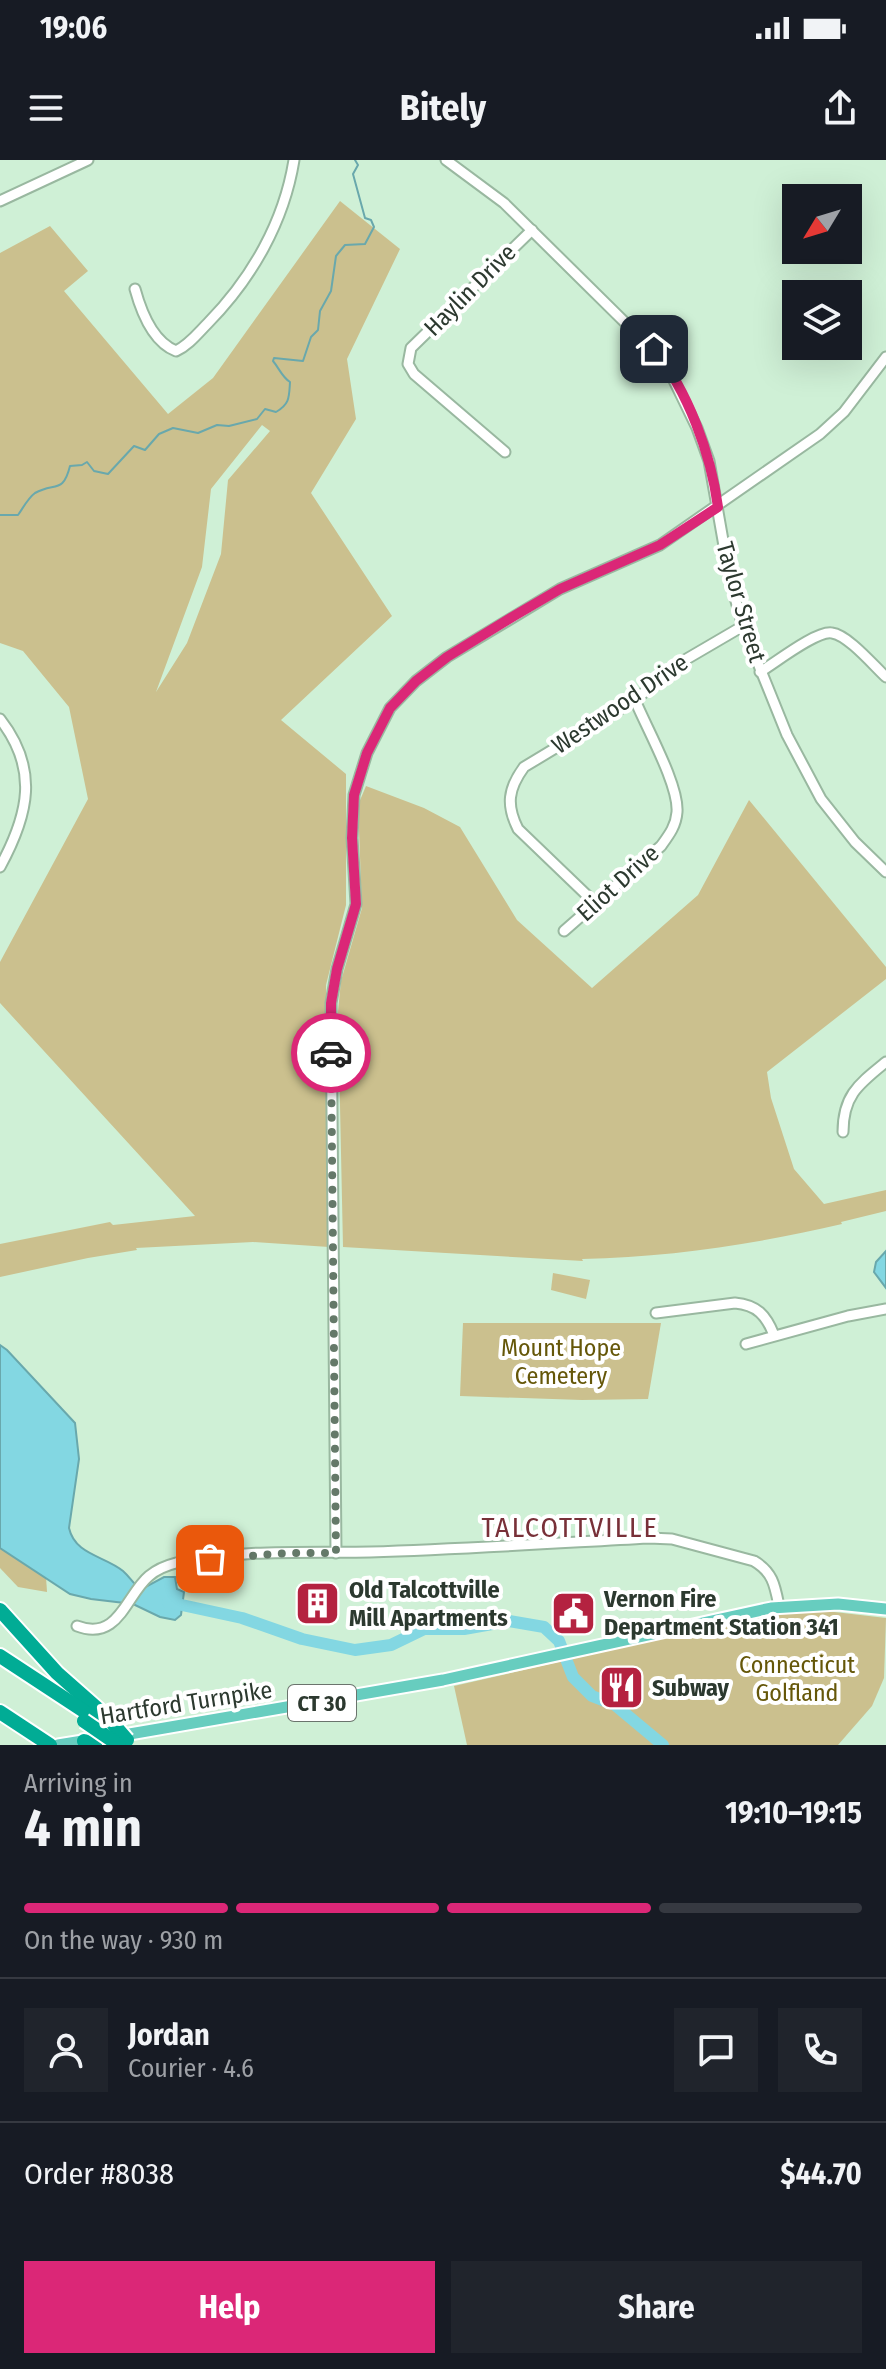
<!DOCTYPE html>
<html lang="en">
<head>
<meta charset="utf-8">
<style>
  body { margin:0; font-family:"Fira Sans Condensed",sans-serif; background:#20242c; color:#f1f3f6; height:100vh; display:flex; flex-direction:column; font-size:30px; white-space:nowrap }
  * { box-sizing:border-box; margin:0 }
  p { font-size:26px; color:#9ea1a6 }
  .icon { flex:none; width:44px; height:44px; fill:none; stroke:currentColor; stroke-width:2; stroke-linecap:round; stroke-linejoin:round }
  .map { position:relative; height:1585px; overflow:hidden }
  .panel { display:flex; flex-direction:column; background:#171b24; flex:1 }
  .panel>* { flex:none }
  .needle { width:52px; rotate:232deg }
  .fabs { position:absolute; left:782px; top:24px; display:grid; gap:16px }
  .fabs a { display:grid; place-items:center; width:80px; height:80px; border-radius:0px; background:#171b24; box-shadow:0 8px 32px #0002; font-size:40px }
  .pin { position:absolute; display:grid; place-items:center; width:68px; height:68px; color:#fff; margin:-34px; border-radius:16px; box-shadow:0 4px 12px #0006 }
  .courier { position:absolute; display:grid; place-items:center; width:80px; height:80px; margin:-40px; border:6px solid #db2777; border-radius:50%; background:#fff; color:#222; box-shadow:0 2px 10px #0007 }
  .overview em { font-style:normal; font-weight:700 }
  .overview div { display:flex; flex-direction:column-reverse }
  .overview { display:flex; align-items:center; justify-content:space-between; height:136px; padding:0 24px }
  h1 { font-size:52px; font-weight:700; line-height:60px }
  .bar { display:grid; grid-template-columns:repeat(4,1fr); gap:12px 8px; align-content:center; height:96px; padding:0 24px }
  .bar i { height:10px; border-radius:6px; background:#363941 }
  .bar .active { background:#db2777 }
  .bar p { grid-column:span 4 }
  .line { display:flex; align-items:center; gap:20px; padding:0 24px; border-top:2px solid #363941 }
  .line div { flex:1 }
  .round { display:grid; place-items:center; flex:none; width:84px; height:84px; border-radius:0px; background:#20242c }
  .action { display:flex; gap:16px; margin-top:auto; padding:16px 24px }
  .action a { flex:1; height:92px; border-radius:0px; background:#db2777; color:#fff; font-size:32px; font-weight:700; line-height:92px; text-align:center }
  .action a+a { background:#20242c; color:#f1f3f6 }
  .status { display:flex; justify-content:space-between; align-items:center; height:56px; padding:0 40px; background:#171b24; direction:ltr }
  .status svg { height:22px; fill:currentColor }
  header { display:flex; justify-content:space-between; align-items:center; height:104px; padding:0 24px; background:#171b24; font-size:36px; font-weight:700 }
  .map>svg:first-child { display:block }
</style>
</head>
<body>
<div class="status"><b>19:06</b><svg viewBox="0 0 49 12"><path d="M0 12V9h3v3zM5 12V6h3v6zM10 12V3h3v9zM15 12V0h3v12zM26 1h20v11H26zM47 4h2v5h-2z"/></svg></div>
<header><svg class="icon" aria-label="menu" viewBox="0 0 24 24"><path d="M4 6h16M4 12h16M4 18h16"/></svg>Bitely<svg class="icon" aria-label="share" viewBox="0 0 24 24"><path d="M12 15V3M7 8l5-5 5 5M5 13v7h14v-7"/></svg></header>
<div class="map">
<svg width="886" height="1585" viewBox="0 0 886 1585">
  <rect width="100%" height="100%" fill="#cff0d6"/>
  <g fill="#cbc08e" fill-rule="evenodd">
    <path d="M 340,41 L 400,89 L 347,199 L 356,259 L 311,333 L 392,456 L 281,560 L 346,614 L 346,745 L 326,825 L 329,1087 L 253,1082 L 136,1088 L 137,1090 L 88,1098 L 0,1117 L 0,1084 L 110,1062 L 113,1065 L 195,1056 L 0,843 L 0,802 L 88,639 L 69,547 L 23,491 L 0,483 L 0,93 L 50,66 L 88,111 L 64,131 L 168,254 L 213,218 ZM 262,265 L 270,271 L 228,320 L 221,394 L 187,483 L 156,532 L 202,407 L 211,329 Z"/>
    <path d="M 366,626 L 424,648 L 460,667 L 517,760 L 592,828 L 698,735 L 749,640 L 886,807 L 886,819 L 767,912 L 771,938 L 794,1009 L 824,1044 L 886,1030 L 886,1051 L 841,1062 L 842,1064 C 756,1084 671,1097 582,1099 L 583,1101 L 343,1087 L 338,851 L 341,821 L 362,748 L 358,645 Z"/>
    <path d="M 553,1113 L 590,1120 L 586,1139 L 551,1130 Z"/>
    <path d="M 463,1163 L 661,1163 L 648,1239 L 582,1240 L 460,1236 Z"/>
    <path d="M 0,1388 L 46,1417 L 47,1432 L 18,1427 L 0,1408 Z"/>
    <path d="M 826,1451 L 886,1458 L 884,1518 L 872,1546 L 838,1585 L 467,1585 L 454,1526 L 768,1454 Z"/>
  </g>
  <g fill="#83d7e2" stroke="#69a8ac" stroke-width="2">
    <path d="M 886,1091 L 886,1128 L 874,1112 L 876,1102 Z"/>
    <path d="M 0,1185 L 7,1190 L 75,1263 L 79,1299 L 69,1368 C 75,1395 105,1396 123,1411 C 131,1418 133,1425 142,1429 L 164,1417 L 175,1417 L 177,1429 L 184,1432 L 181,1455 L 175,1460 L 160,1457 L 133,1444 L 91,1439 L 70,1434 L 0,1388 Z"/>
  </g>
  <g fill="none" stroke-linecap="round" stroke-linejoin="round">
    <path stroke="#69a8ac" stroke-width="2" d="M 0,355 L 18,355 C 23,348 28,338 35,333 C 55,322 63,334 70,306 L 82,305 L 87,302 L 94,311 L 108,314 L 134,286 L 145,290 L 159,274 L 173,268 L 198,273 L 217,265 L 229,266 L 257,259 L 265,249 L 276,252 C 290,244 289,237 290,222 C 282,217 279,208 273,201 L 274,198 L 303,201 L 311,177 L 318,170 L 320,151 L 331,131 L 336,96 L 345,85 L 365,84 L 374,67 L 371,60 L 365,58 L 353,14 L 358,5 L 355,0"/>
    <path stroke="#83d7e2" stroke-width="12" d="M 168,1442 L 242,1458 L 302,1479 L 355,1490 L 391,1485 L 424,1469 L 464,1469 L 509,1461 L 544,1467 L 559,1481 L 573,1517 L 592,1536 L 615,1545 L 663,1585"/>
    <defs>
      <g id="minor">
        <path d="M 446,0 L 504,43 L 665,202 L 697,268 L 709,301 L 730,420 L 743,466 L 787,575 L 821,639 L 855,682 L 886,712"/>
        <path d="M 0,41 L 88,0"/>
        <path d="M 135,129 C 141,151 153,182 176,191 C 189,185 198,173 208,163 C 252,118 284,62 294,0"/>
        <path d="M 505,292 L 414,214 L 408,204 L 411,188 L 532,70"/>
        <path d="M 760,512 C 775,503 817,470 832,473 C 848,475 874,506 886,517"/>
        <path d="M 0,559 C 39,609 29,654 0,707"/>
        <path d="M 595,743 L 518,669 C 506,645 508,629 524,607 L 635,540 L 678,504 L 743,466"/>
        <path d="M 564,771 L 661,686 C 669,675 676,666 677,652 C 679,625 646,567 635,540"/>
        <path d="M 843,972 C 843,935 859,924 886,902"/>
        <path d="M 656,1153 L 735,1143 C 757,1145 766,1155 774,1175"/>
        <path d="M 746,1184 L 848,1156 L 886,1149"/>
        <path d="M 336,1393 L 331,843 L 337,809 L 356,744 L 352,678 L 354,635 L 367,593 L 390,548 L 416,521 L 447,497 L 560,429 L 660,385 L 820,274 L 844,252 L 886,197"/>
        <path d="M 77,1466 C 119,1482 126,1435 149,1416 C 156,1410 168,1405 176,1403 C 239,1389 307,1393 370,1392 C 463,1389 556,1383 649,1378 L 672,1379 L 754,1401 C 773,1412 775,1426 779,1446"/>
      </g>
      <g id="major">
        <path d="M 118,1576 L 443,1520 L 771,1448 L 838,1444 L 886,1449"/>
        <path d="M 58,1585 L 89,1580"/>
      </g>
      <g id="highway">
        <path d="M 0,1450 L 57,1513 L 108,1558"/>
        <path d="M 0,1496 L 96,1559"/>
        <path d="M 0,1552 L 50,1585"/>
        <path d="M 84,1581 L 95,1585"/>
      </g>
    </defs>
    <use href="#minor" stroke="#99b8a0" stroke-width="13"/>
    <use href="#major" stroke="#fff" stroke-width="15"/>
    <use href="#highway" stroke="#fff" stroke-width="18"/>
    <use href="#minor" stroke="#fff" stroke-width="9"/>
    <use href="#major" stroke="#67cdbf" stroke-width="11"/>
    <use href="#highway" stroke="#01ac95" stroke-width="14"/>
    <defs>
      <g id="highway-bridge">
        <path d="M 108,1558 L 127,1580"/>
        <path d="M 84,1561 L 119,1585"/>
      </g>
    </defs>
    <use href="#highway-bridge" stroke="#fff" stroke-width="18" stroke-linecap="butt"/>
    <use href="#highway-bridge" stroke="#01ac95" stroke-width="14"/>
  </g>
  <g fill="none" stroke-linecap="round" stroke-linejoin="round">
    <path stroke="#657969" stroke-width="8" stroke-dasharray="0 14.4" d="M 210,1399 L 287,1393 L 336,1393 L 331,893"/>
    <path stroke="#db2777" stroke-width="10" d="M 331,893 L 331,843 L 337,809 L 356,744 L 352,678 L 354,635 L 367,593 L 390,548 L 416,521 L 447,497 L 514,456 L 560,429 L 660,385 L 718,347 C 711,294 688,231 654,189"/>
  </g>
  <defs>
    <symbol id="building-square" viewBox="-11 -11 22 22"><rect x="-9" y="-9" width="18" height="18" rx="4" fill="#b42240" stroke="#fff"/><path d="M-4-6H4V6H1V3H-1V6H-4ZM-2.5-4.3h1.7v1.8h-1.7ZM.8-4.3h1.7v1.8H.8ZM-2.5-1h1.7V.8h-1.7ZM.8-1h1.7V.8H.8Z" fill="#fff"/></symbol>
    <symbol id="civic-square" viewBox="-11 -11 22 22"><rect x="-9" y="-9" width="18" height="18" rx="4" fill="#b42240" stroke="#fff"/><path d="M-.6-6.5H3V-4.5H.6V-3L4-1V1h2V6H-6V1h2V-1L-.6-3ZM-1.2 2.5V6h2.4V2.5Z" fill="#fff"/></symbol>
    <symbol id="restaurant-square" viewBox="-11 -11 22 22"><rect x="-9" y="-9" width="18" height="18" rx="4" fill="#b42240" stroke="#fff"/><path d="M-5-6h1v4h1v-4h1v4h1v-4h1v5L-1.5 .5V6h-2V.5L-5-1ZM5-6V6H3V1.5H1.5Q1.5-4 5-6Z" fill="#fff"/></symbol>
  </defs>
  <g fill-rule="evenodd">
    <use href="#building-square" x="292" y="1418" width="51" height="51"/>
    <use href="#civic-square" x="548" y="1428" width="51" height="51"/>
    <use href="#restaurant-square" x="596" y="1502" width="51" height="51"/>
  </g>
  <g text-anchor="middle" dominant-baseline="central" stroke-width="8" stroke-linejoin="round" paint-order="stroke">
    <rect fill="#fff" stroke="#6b746d" stroke-width="2" x="288" y="1525" width="68" height="36" rx="6"/>
    <g font-size="22" font-weight="bold" fill="#2c392f">
      <text x="322" y="1543">CT 30</text>
    </g>
    <g font-size="24" fill="#2c392f" stroke="#fff">
      <text transform="translate(470 130) rotate(-45)">Haylin Drive</text>
      <text transform="translate(741 442) rotate(74)">Taylor Street</text>
      <text transform="translate(620 544) rotate(-34)">Westwood Drive</text>
      <text transform="translate(618 723) rotate(-42)">Eliot Drive</text>
      <text transform="translate(186 1543) rotate(-9)">Hartford Turnpike</text>
    </g>
    <g font-size="24" fill="#655709" stroke="#fff">
      <text x="561" y="1188">Mount Hope<tspan x="561" dy="28">Cemetery</tspan></text>
      <text x="797" y="1505">Connecticut<tspan x="797" dy="28">Golfland</tspan></text>
    </g>
    <g font-size="24" font-weight="bold" fill="#2c392f" stroke="#fff" text-anchor="start">
      <text x="349" y="1430">Old Talcottville<tspan x="349" dy="28">Mill Apartments</tspan></text>
      <text x="604" y="1439">Vernon Fire<tspan x="604" dy="28">Department Station 341</tspan></text>
      <text x="652" y="1528">Subway</text>
    </g>
    <g font-size="28" letter-spacing="2" fill="#783038" stroke="#fff">
      <text x="570" y="1367">TALCOTTVILLE</text>
    </g>
  </g>
</svg>
<div class="fabs">
<a><svg class="needle" viewBox="-14 -14 28 28"><path d="M0-13l5 13h-10z" fill="#e53935"/><path d="M0 13l5-13h-10z" fill="#9ea1a6"/></svg></a>
<a><svg class="icon" aria-label="layers" viewBox="0 0 24 24"><path d="M12 4l9 5-9 5-9-5zM3 14l9 5 9-5"/></svg></a>
</div>
<div class="pin" style="left:210px;top:1399px;background:#ea580c"><svg class="icon" aria-label="bag" viewBox="0 0 24 24"><path d="M5 8h14l-1 12H6zM9 8a3 3 0 0 1 6 0"/></svg></div>
<div class="pin" style="left:654px;top:189px;background:#1f2937"><svg class="icon" aria-label="home" viewBox="0 0 24 24"><path d="M3 11l9-7 9 7M6 9v11h12V9"/></svg></div>
<div class="courier" style="left:331px;top:893px"><svg class="icon" aria-label="car" viewBox="0 0 24 24"><path d="M5 17H2v-5l4-1 3-4h7l3 4 3 1v5h-3M9 17h6M6 11h13"/><circle cx="7" cy="17" r="2"/><circle cx="17" cy="17" r="2"/></svg></div>
</div>
<section class="panel">
<div class="overview"><div><h1>4 min</h1><p>Arriving in</p></div><em>19:10–19:15</em></div>
<div class="bar"><i class="active"></i><i class="active"></i><i class="active"></i><i></i><p>On the way · 930 m</p></div>
<div class="line" style="height:144px"><a class="round"><svg class="icon" aria-label="person" viewBox="0 0 24 24"><circle cx="12" cy="8" r="4"/><path d="M4 21q1-7 8-7t8 7"/></svg></a><div><b>Jordan</b><p>Courier · 4.6</p></div><a class="round"><svg class="icon" aria-label="chat" viewBox="0 0 24 24"><path d="M4 5h16v11H9l-5 4z"/></svg></a><a class="round"><svg class="icon" aria-label="phone" viewBox="0 0 24 24"><path d="M5 4h4l2 5-3 2q2 4 5 5l2-3 5 2v4C11 20 4 13 5 4z"/></svg></a></div>
<div class="line" style="height:104px"><div>Order #8038</div><b>$44.70</b></div>
<div class="action"><a>Help</a><a>Share</a></div>
</section>
</body>
</html>
